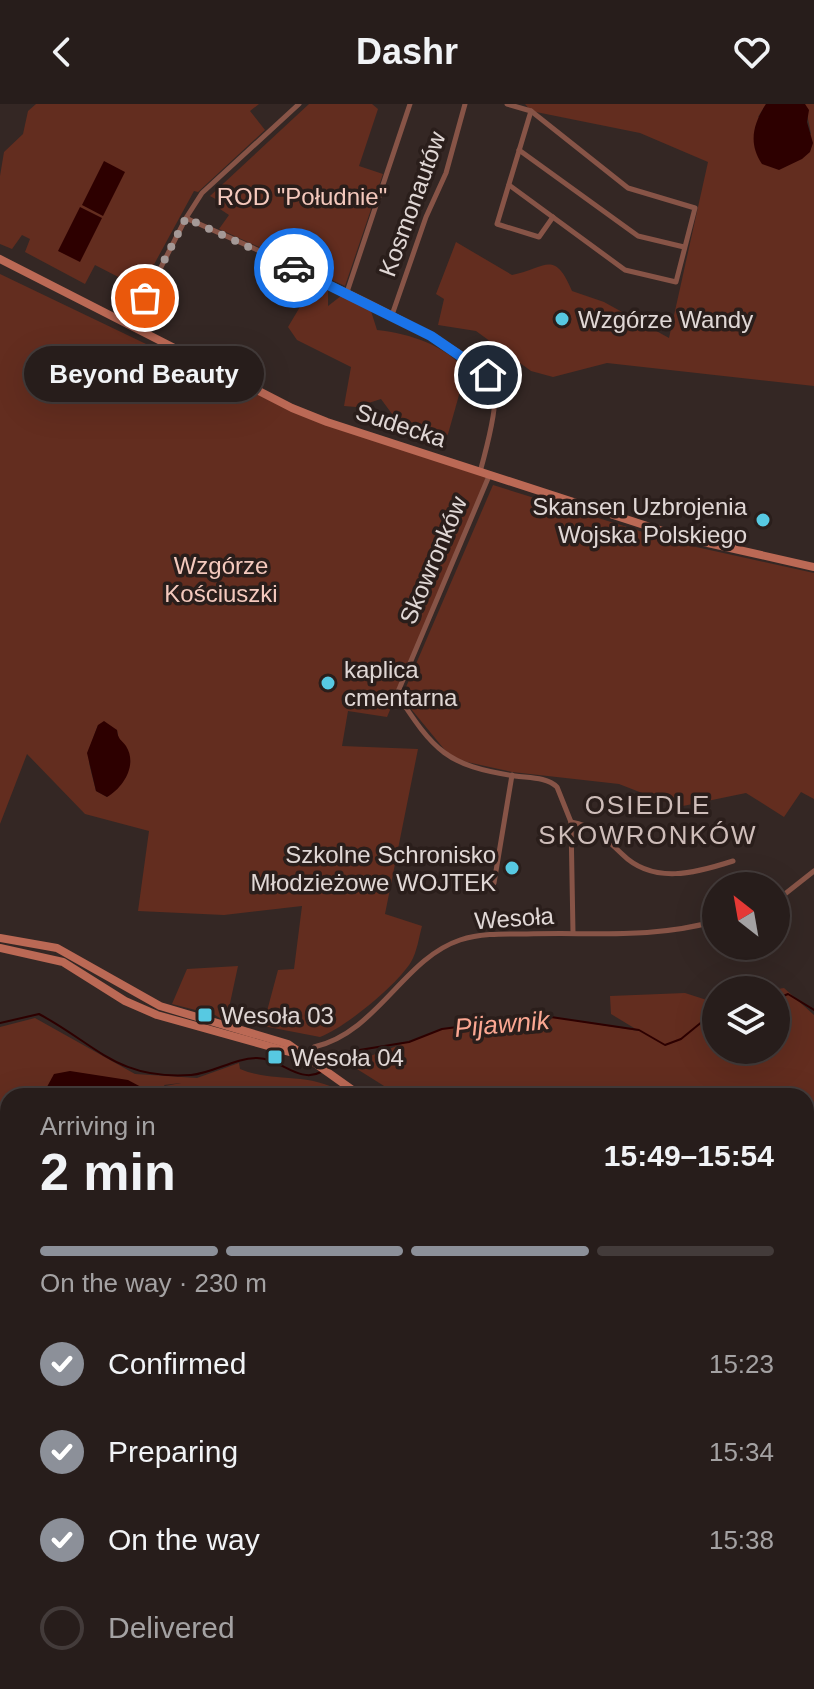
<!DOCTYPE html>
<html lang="en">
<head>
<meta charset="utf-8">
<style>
  body { margin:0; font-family:Helvetica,sans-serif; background:#332a28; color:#f1f3f6; height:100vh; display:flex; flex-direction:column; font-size:30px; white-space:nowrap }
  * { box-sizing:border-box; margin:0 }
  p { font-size:26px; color:#a4a2a3 }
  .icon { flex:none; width:44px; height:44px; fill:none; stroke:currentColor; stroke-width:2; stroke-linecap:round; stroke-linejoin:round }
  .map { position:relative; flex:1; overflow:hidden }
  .side { position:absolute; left:0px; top:984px; width:814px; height:602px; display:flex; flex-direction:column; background:#271d1b; border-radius:24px 24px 0 0; box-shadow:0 8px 32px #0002,0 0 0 2px #433b3a }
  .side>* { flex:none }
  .needle { width:52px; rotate:329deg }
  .fabs { position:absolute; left:702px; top:768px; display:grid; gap:16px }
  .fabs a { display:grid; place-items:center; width:88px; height:88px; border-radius:50%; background:#271d1b; box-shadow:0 8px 32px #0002,0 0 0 2px #433b3a; font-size:40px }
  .pin { position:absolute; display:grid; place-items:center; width:68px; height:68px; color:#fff; margin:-34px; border:4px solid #fff; border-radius:50%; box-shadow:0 2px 8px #0007 }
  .courier { position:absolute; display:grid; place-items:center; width:80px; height:80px; margin:-40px; border:6px solid #1a73e8; border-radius:50%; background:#fff; color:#222; box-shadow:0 2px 10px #0007 }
  .bubble { position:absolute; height:56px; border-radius:28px; background:#271d1b; box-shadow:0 8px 32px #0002,0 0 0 2px #433b3a; font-size:26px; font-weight:700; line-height:56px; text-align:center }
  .head em { font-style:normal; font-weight:700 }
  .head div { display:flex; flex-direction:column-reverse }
  .head { display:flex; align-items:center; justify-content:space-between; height:136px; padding:0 40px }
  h1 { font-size:52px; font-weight:700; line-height:60px }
  .bar { display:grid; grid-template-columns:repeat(4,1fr); gap:12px 8px; align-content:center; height:96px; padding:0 40px }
  .bar i { height:10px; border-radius:6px; background:#433b3a }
  .bar .active { background:#8c9099 }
  .bar p { grid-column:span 4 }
  ol { padding:0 40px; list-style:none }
  li { display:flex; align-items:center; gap:24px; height:88px }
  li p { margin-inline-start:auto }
  li .icon { padding:8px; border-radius:50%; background:#8c9099; color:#fff; stroke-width:4 }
  li:last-child { color:#a4a2a3 }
  li i { width:44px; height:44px; border:4px solid #433b3a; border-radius:50% }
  header { display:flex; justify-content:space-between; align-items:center; height:104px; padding:0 40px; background:#271d1b; font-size:36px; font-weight:700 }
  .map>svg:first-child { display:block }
</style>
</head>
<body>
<header><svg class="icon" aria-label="back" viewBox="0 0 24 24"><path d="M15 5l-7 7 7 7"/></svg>Dashr<svg class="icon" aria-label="heart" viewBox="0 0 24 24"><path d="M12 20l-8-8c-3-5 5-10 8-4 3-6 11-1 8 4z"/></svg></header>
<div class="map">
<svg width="814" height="1585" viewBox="0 0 814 1585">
  <rect width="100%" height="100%" fill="#342724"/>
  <g fill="#632d1f" fill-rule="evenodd">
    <path d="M 36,0 L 259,0 L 250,7 L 265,26 L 198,88 L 194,87 L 145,177 L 134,171 L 130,179 L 95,161 L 85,180 L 25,148 L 30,135 L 22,131 L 12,145 L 0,140 L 0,72 L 4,48 L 23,30 L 28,7 Z"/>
    <path d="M 309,0 L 372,0 L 378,5 L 359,62 L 383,70 L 345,182 L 219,125 L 229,111 L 220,105 L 221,98 L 210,92 Z"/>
    <path d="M 525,0 L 766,0 L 758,13 L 811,30 L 805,0 L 814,0 L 814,282 L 607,259 L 553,273 L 531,267 L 476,227 L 438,221 L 444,195 L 436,190 L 456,138 L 512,171 C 545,165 554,144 572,187 L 604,198 L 669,234 L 708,58 L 640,29 L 531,7 Z"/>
    <path d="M 0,170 L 169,251 L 173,243 L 292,304 L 489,372 L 387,613 L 348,607 L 342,642 L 418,645 L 385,810 L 422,822 C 419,833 417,848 411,858 C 397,881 346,923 320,933 L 263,922 L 278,866 L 294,865 L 302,802 L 224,811 L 138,807 L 149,727 L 85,710 L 27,650 L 0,720 ZM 98,621 L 117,626 L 119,637 L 129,651 L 126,673 L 107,693 L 96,687 C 87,650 85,656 98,621 Z"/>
    <path d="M 313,181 L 328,187 L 328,202 L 341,192 L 371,207 L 377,226 C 412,230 444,241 467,267 C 475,276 484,275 490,287 L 461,284 L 448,330 L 439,343 L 422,338 L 415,320 L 395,314 L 381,295 L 356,303 L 344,302 L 351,263 L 297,236 L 288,223 Z"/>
    <path d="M 493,381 L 678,439 L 814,469 L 814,695 L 801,688 L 784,713 L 746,689 L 678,703 L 619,680 L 512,668 L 467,658 L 449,651 L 407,600 L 403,590 Z"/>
    <path d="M 238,862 L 226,918 L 215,911 L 172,900 L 187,865 Z"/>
    <path d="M 784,884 L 814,911 L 814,1198 L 806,1190 L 806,992 L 400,992 L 349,960 L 442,925 L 544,912 L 639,927 L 611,910 L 610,892 L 685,889 L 716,899 L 716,946 L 776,946 L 776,886 L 772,886 Z"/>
    <path d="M 35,914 L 135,970 L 197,974 L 239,959 L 240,965 C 275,980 311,966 348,992 L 172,992 L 165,982 L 181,979 L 164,981 L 170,992 L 8,992 L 8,1214 L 0,1219 L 0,923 Z"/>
    <path d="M 286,1578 L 662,1578 L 669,1585 L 682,1578 L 700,1578 L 707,1585 L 285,1585 Z"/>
  </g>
  <g fill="#2d0000">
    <path d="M 766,0 L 805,0 L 809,6 L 807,18 L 813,39 L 810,48 L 802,55 L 779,66 L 762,60 C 748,39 753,20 766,0 Z"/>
    <path d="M 104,57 L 125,68 L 103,112 L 82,101 Z"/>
    <path d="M 80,103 L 102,114 L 80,158 L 58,147 Z"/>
    <path d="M 104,617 L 117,626 C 118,636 121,635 126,642 C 138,661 123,684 107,693 L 96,687 L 87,649 L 98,621 Z"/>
    <path d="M 70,967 L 128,976 L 158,992 L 42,992 L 54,970 Z"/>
    <path d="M 8,1070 L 8,1167 L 0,1172 L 0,1105 L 4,1103 L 0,1086 Z"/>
  </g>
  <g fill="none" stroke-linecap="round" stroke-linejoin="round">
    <g stroke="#2d0000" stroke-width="2">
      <path d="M 776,895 L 788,890 L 814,906"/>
      <path d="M 0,919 L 39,910 C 97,941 117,976 191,971 C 214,969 234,954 257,954 C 280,954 299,980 321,968"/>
      <path d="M 332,960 L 347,948 L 409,938 L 442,925 L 544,912 L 639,926 L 665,941 L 681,935 L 703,917 L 716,919"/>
    </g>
    <g stroke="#875447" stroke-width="5">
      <path d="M 507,0 L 531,7 L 628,84 L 695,104 L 676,178 L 625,166 L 509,81"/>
      <path d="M 531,7 L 497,120 L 539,133 L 553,113"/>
      <path d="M 519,46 L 638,132 L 684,143"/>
      <path d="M 186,114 C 240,139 471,236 493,278 C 501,293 485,350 480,368"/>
      <path d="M 347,188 L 410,0"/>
      <path d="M 392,211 L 426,113 L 446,69 L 465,0"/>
      <path d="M 131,222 L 186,114 L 202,89 L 299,0"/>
      <path d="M 489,372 L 397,590 C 434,647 447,662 515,672 C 529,674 547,673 557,683 L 571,718 L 573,829"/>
      <path d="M 571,718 C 596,723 604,733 622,750 C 653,781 696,769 733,757"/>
      <path d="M 494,779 L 512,671"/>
      <path d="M 776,797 L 814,767"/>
      <path d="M 308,953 L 314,943 C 378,928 403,855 460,836 C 482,829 505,830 527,830 C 592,828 653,835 716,817"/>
      <path d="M 806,1206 L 814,1206"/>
      <path d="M 806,1253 L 814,1255"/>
      <path d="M 0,1255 L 8,1254"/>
      <path d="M 0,1296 L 0,1325"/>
      <path d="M 806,1318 L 814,1320"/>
      <path d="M 0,1379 L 8,1380"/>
      <path d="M 806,1403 L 814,1419"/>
      <path d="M 814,1425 L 809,1430 L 814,1444"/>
      <path d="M 0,1451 L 8,1456"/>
      <path d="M 806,1500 L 814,1516"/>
      <path d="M 0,1501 L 8,1490"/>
      <path d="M 0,1564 L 8,1553"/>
      <path d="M 50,1579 L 50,1578"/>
      <path d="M 154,1581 L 155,1578"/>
      <path d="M 95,1584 L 99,1578"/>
    </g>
    <g stroke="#bb6955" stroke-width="8">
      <path d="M 0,155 L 292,304 L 327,318 L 681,433 L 814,463"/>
      <path d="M 0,834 L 57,844 L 160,902 L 288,940 L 361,992"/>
      <path d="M 0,844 L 63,858 L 125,897 L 157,911 L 300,951"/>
      <path d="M 732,1578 L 737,1585"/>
    </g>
  </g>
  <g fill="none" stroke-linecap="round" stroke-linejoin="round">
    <path stroke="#a49997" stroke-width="8" stroke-dasharray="0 14.4" d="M 145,194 L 186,114 L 294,164"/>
    <path stroke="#1a73e8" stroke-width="10" d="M 294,164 L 431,232 L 488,271"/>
  </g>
  <g fill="#57c9e2" stroke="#2a1e1b" stroke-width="3">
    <circle cx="562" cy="215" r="8"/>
    <circle cx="763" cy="416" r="8"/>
    <circle cx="328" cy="579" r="8"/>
    <circle cx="512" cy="764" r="8"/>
    <rect x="197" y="903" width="16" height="16" rx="4"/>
    <rect x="267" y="945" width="16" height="16" rx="4"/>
  </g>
  <g text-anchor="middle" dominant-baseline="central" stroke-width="7" stroke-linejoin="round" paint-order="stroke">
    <g font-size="24" fill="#f4c9bd" stroke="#2a1e1b">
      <text x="302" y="92">ROD "Południe"</text>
      <text x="221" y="461">Wzgórze<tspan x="221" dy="28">Kościuszki</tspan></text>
    </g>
    <g font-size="24" fill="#e0d7d5" stroke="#2a1e1b">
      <text transform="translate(412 100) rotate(-70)">Kosmonautów</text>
      <text transform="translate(401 321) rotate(18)">Sudecka</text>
      <text transform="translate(433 456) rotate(-67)">Skowronków</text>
      <text transform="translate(514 814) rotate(-4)">Wesoła</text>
    </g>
    <g font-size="24" fill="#e0d7d5" stroke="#2a1e1b" text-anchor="start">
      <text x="578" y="215">Wzgórze Wandy</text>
      <text x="747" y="402" text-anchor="end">Skansen Uzbrojenia<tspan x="747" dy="28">Wojska Polskiego</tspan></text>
      <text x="344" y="565">kaplica<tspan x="344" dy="28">cmentarna</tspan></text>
      <text x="496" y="750" text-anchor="end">Szkolne Schronisko<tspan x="496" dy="28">Młodzieżowe WOJTEK</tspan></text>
      <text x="221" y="911">Wesoła 03</text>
      <text x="291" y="953">Wesoła 04</text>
    </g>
    <g font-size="26" letter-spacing="2" fill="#cebdb9" stroke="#2a1e1b">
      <text x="648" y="701">OSIEDLE<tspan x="648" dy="30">SKOWRONKÓW</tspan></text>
    </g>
    <g font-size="26" font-style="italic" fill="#fba792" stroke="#2a1e1b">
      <text transform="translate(502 920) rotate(-5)">Pijawnik</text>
    </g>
  </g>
</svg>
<div class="fabs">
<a><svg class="needle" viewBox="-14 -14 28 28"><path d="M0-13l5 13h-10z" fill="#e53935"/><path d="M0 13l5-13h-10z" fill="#a4a2a3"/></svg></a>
<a><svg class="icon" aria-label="layers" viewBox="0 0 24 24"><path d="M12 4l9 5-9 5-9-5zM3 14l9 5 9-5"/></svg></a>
</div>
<div class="pin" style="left:145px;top:194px;background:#ea580c"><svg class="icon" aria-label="bag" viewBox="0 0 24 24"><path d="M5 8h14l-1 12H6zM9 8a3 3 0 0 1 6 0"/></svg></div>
<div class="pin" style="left:488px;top:271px;background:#1f2937"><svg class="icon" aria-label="home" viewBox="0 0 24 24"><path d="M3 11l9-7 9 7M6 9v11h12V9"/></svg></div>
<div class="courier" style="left:294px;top:164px"><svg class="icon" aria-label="car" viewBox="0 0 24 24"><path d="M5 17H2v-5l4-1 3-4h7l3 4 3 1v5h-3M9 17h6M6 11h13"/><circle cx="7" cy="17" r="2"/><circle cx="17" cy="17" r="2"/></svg></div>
<div class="bubble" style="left:24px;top:242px;width:240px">Beyond Beauty</div>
<section class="side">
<div class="head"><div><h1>2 min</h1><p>Arriving in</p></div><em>15:49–15:54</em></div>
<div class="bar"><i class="active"></i><i class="active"></i><i class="active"></i><i></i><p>On the way · 230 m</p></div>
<ol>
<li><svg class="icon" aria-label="check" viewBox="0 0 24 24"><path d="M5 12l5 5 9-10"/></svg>Confirmed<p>15:23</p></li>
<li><svg class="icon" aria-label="check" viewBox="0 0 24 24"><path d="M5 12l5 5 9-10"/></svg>Preparing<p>15:34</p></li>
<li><svg class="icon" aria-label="check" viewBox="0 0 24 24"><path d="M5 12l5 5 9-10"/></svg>On the way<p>15:38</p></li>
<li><i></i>Delivered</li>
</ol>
</section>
</div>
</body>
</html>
